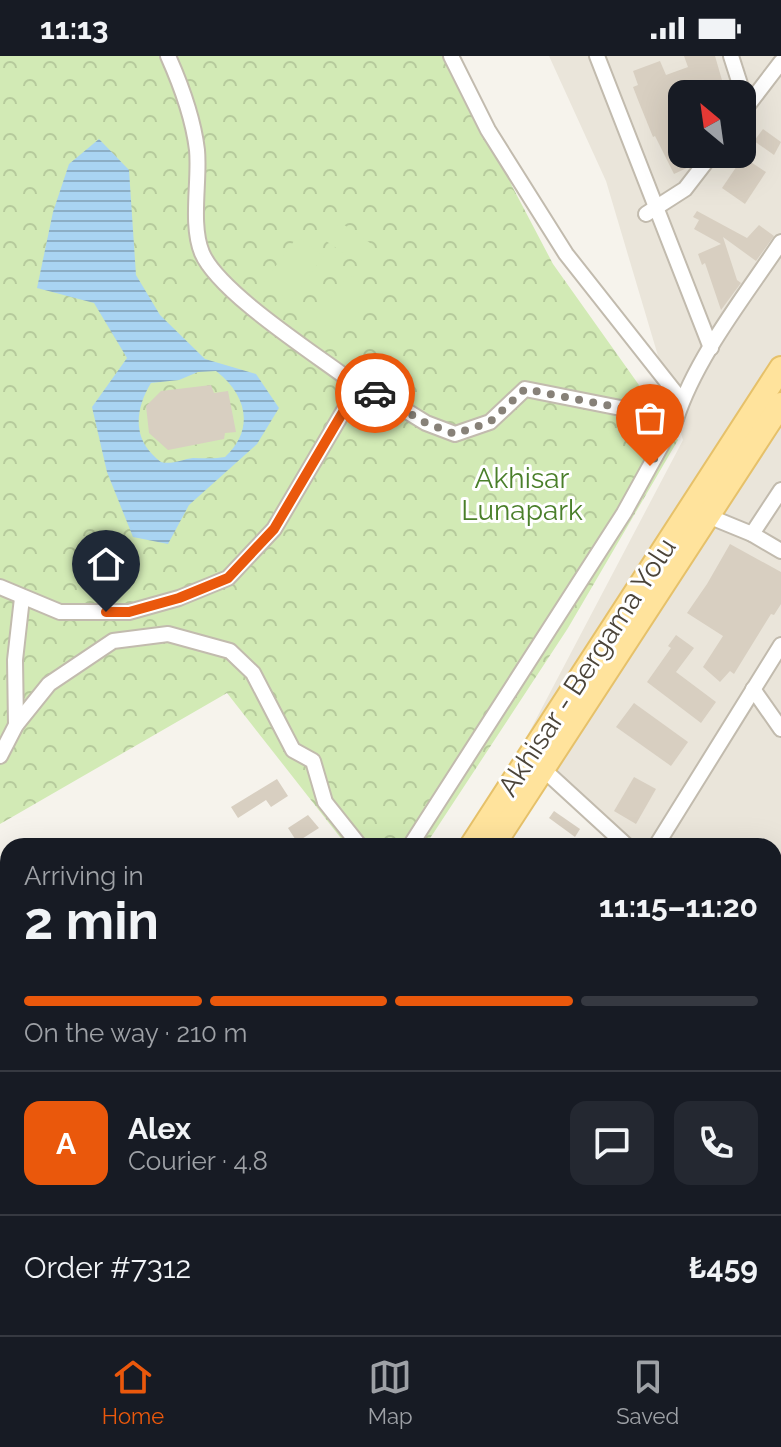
<!DOCTYPE html>
<html lang="en">
<head>
<meta charset="utf-8">
<style>
  body { margin:0; font-family:Raleway,sans-serif; background:#242831; color:#f1f3f6; height:100vh; display:flex; flex-direction:column; font-size:30px; white-space:nowrap }
  * { box-sizing:border-box; margin:0 }
  p { font-size:26px; color:#9ea1a6 }
  .icon { flex:none; width:44px; height:44px; fill:none; stroke:currentColor; stroke-width:2; stroke-linecap:round; stroke-linejoin:round }
  .map { position:relative; flex:1; overflow:hidden }
  .sheet { position:absolute; left:0px; top:782px; width:782px; height:498px; display:flex; flex-direction:column; background:#171b24; border-radius:24px 24px 0 0; box-shadow:0 8px 32px #0002 }
  .sheet>* { flex:none }
  .needle { width:52px; rotate:331deg }
  .tools { position:absolute; left:668px; top:24px; display:grid; gap:16px }
  .tools a { display:grid; place-items:center; width:88px; height:88px; border-radius:16px; background:#171b24; box-shadow:0 8px 32px #0002; font-size:40px }
  .pin { position:absolute; display:grid; place-items:center; width:68px; height:68px; color:#fff; margin:-82px -34px; border-radius:50% 50% 50% 0; rotate:-45deg; box-shadow:0 0 8px #0007 }
  .pin .icon { rotate:45deg }
  .courier { position:absolute; display:grid; place-items:center; width:80px; height:80px; margin:-40px; border:6px solid #ea580c; border-radius:50%; background:#fff; color:#222; box-shadow:0 2px 10px #0007 }
  .headline em { font-style:normal; font-weight:700 }
  .headline div { display:flex; flex-direction:column-reverse }
  .headline { display:flex; align-items:center; justify-content:space-between; height:136px; padding:0 24px }
  h1 { font-size:52px; font-weight:700; line-height:60px }
  .bar { display:grid; grid-template-columns:repeat(4,1fr); gap:12px 8px; align-content:center; height:96px; padding:0 24px }
  .bar i { height:10px; border-radius:6px; background:#363941 }
  .bar .selected { background:#ea580c }
  .bar p { grid-column:span 4 }
  .line { display:flex; align-items:center; gap:20px; padding:0 24px; border-top:2px solid #363941 }
  .line div { flex:1 }
  .round { display:grid; place-items:center; flex:none; width:84px; height:84px; border-radius:16px; background:#242831 }
  .status { display:flex; justify-content:space-between; align-items:center; height:56px; padding:0 40px; background:#171b24; direction:ltr }
  .status svg { height:22px; fill:currentColor }
  .tabs { display:flex; justify-content:space-around; align-items:center; height:112px; border-top:2px solid #363941; background:#171b24; font-size:22px; color:#9ea1a6 }
  .tabs a { display:grid; justify-items:center; gap:4px }
  .tabs .selected { color:#ea580c }
  .map>svg:first-child { display:block }
</style>
</head>
<body>
<div class="status"><b>11:13</b><svg viewBox="0 0 49 12"><path d="M0 12V9h3v3zM5 12V6h3v6zM10 12V3h3v9zM15 12V0h3v12zM26 1h20v11H26zM47 4h2v5h-2z"/></svg></div>
<div class="map">
<svg width="781" height="1279" viewBox="0 0 781 1279">
  <defs>
    <pattern id="forest-crowns" width="20" height="18" patternUnits="userSpaceOnUse" patternTransform="scale(2)"><rect width="20" height="18" fill="#d2eab5"/><path d="M2 6a3 3 0 1 1 6 0M12 15a3 3 0 1 1 6 0" fill="none" stroke="#b6ca9c"/></pattern>
    <pattern id="water-rules" width="6" height="5" patternUnits="userSpaceOnUse" patternTransform="scale(2)"><rect width="6" height="5" fill="#a9d4f2"/><path d="M0 2.5h6" fill="none" stroke="#8caec5"/></pattern>
  </defs>
  <rect width="100%" height="100%" fill="#f6f3ec"/>
  <path fill="#eae5da" fill-rule="evenodd" d="M 549,0 L 781,0 L 781,922 L 774,916 L 774,790 L 640,790 L 523,688 L 683,384 L 606,125 ZM 682,38 L 742,38 L 742,98 L 682,98 Z"/>
  <path fill="url(#forest-crowns)" d="M 0,0 L 443,0 L 504,109 L 512,130 L 553,208 L 678,384 L 568,572 L 425,790 L 347,790 L 227,637 L 0,768 Z"/>
  <g fill="#d2eab5">
    <path d="M 340,166 L 373,189 L 359,208 L 326,185 Z"/>
    <path d="M 297,181 L 324,200 L 290,246 L 264,226 Z"/>
    <path d="M 349,218 L 374,236 L 341,280 L 316,262 Z"/>
  </g>
  <path fill="url(#water-rules)" fill-rule="evenodd" d="M 99,83 L 129,114 L 136,219 L 160,259 L 205,303 L 256,318 L 279,352 L 257,388 L 189,449 L 168,488 L 133,481 L 107,416 L 92,351 L 127,302 L 94,247 L 37,232 L 53,156 L 69,108 ZM 216,315 C 247,339 255,373 225,401 C 214,403 204,402 193,402 C 183,403 172,409 161,406 C 158,404 155,401 152,398 C 132,377 137,350 151,327 L 179,324 L 198,316 Z"/>
  <g fill="#d8cfc1">
    <path d="M 684,0 L 715,0 L 726,38 L 669,38 L 682,72 L 682,98 L 699,98 L 689,111 L 674,118 L 655,80 L 653,81 L 638,44 L 633,31 L 638,29 L 633,15 L 660,5 L 666,19 L 688,11 Z"/>
    <path d="M 763,73 L 781,86 L 774,99 L 754,85 Z"/>
    <path d="M 743,101 L 766,116 L 745,148 L 722,132 Z"/>
    <path d="M 697,155 L 747,182 L 759,169 L 774,180 L 756,205 L 723,181 L 737,224 L 741,227 L 721,254 L 705,207 L 702,209 L 698,198 L 721,188 L 694,173 L 699,164 L 693,161 Z"/>
    <path d="M 211,329 L 214,337 L 228,335 L 236,376 L 225,377 L 224,383 L 168,394 L 149,377 L 146,350 L 161,335 Z"/>
    <path d="M 730,488 L 781,516 L 781,548 L 774,559 L 771,558 L 734,618 L 730,615 L 720,626 L 703,611 L 723,580 L 687,557 L 707,528 Z"/>
    <path d="M 676,579 L 694,592 L 676,616 L 716,646 L 701,667 L 647,626 L 671,592 L 668,590 Z"/>
    <path d="M 634,647 L 688,686 L 671,710 L 616,671 Z"/>
    <path d="M 634,721 L 656,733 L 636,768 L 614,755 Z"/>
    <path d="M 277,723 L 288,740 L 271,751 L 266,744 L 238,762 L 231,751 Z"/>
    <path d="M 554,755 L 580,773 L 575,781 L 549,762 Z"/>
    <path d="M 308,759 L 319,772 L 297,786 L 288,772 Z"/>
  </g>
  <g fill="none" stroke-linecap="round" stroke-linejoin="round">
    <defs>
      <g id="street">
        <path d="M 168,0 C 181,29 193,61 197,94 C 200,124 190,168 202,197 C 219,237 317,299 355,328 L 379,338 L 426,367 L 455,378 L 490,366 L 525,333 L 676,363 C 696,301 745,240 781,186"/>
        <path d="M 451,0 L 488,74 L 566,198 L 682,345"/>
        <path d="M 597,0 L 711,292"/>
        <path d="M 731,0 L 747,50"/>
        <path d="M 742,57 L 781,6"/>
        <path d="M 646,158 L 685,133 L 712,98"/>
        <path d="M 708,460 L 752,478 L 781,495"/>
        <path d="M 752,478 L 781,434"/>
        <path d="M 0,531 L 60,556 L 129,556 L 179,542 L 228,522 L 274,473 L 353,339 L 355,328"/>
        <path d="M 753,633 L 781,673"/>
        <path d="M 16,669 L 15,604 L 22,542"/>
        <path d="M 0,700 L 16,669 L 49,628 L 113,585 L 168,578 L 230,595 L 253,617 L 293,694 L 313,705 L 325,746 L 360,790"/>
        <path d="M 543,713 L 627,790"/>
        <path d="M 410,790 L 624,457 L 676,363"/>
        <path d="M 656,790 L 781,589"/>
        <path d="M 0,813 L 8,830"/>
        <path d="M 774,1012 L 781,1006"/>
        <path d="M 774,1110 L 781,1118"/>
        <path d="M 95,1279 L 99,1272"/>
        <path d="M 358,1279 L 363,1272"/>
      </g>
      <g id="primary">
        <path d="M 471,790 L 781,312"/>
        <path d="M 493,790 L 781,348"/>
        <path d="M 154,1279 L 159,1272"/>
        <path d="M 175,1279 L 180,1272"/>
      </g>
    </defs>
    <use href="#street" stroke="#c2bbae" stroke-width="18"/>
    <use href="#primary" stroke="#e6c16a" stroke-width="26"/>
    <use href="#street" stroke="#fff" stroke-width="14"/>
    <use href="#primary" stroke="#ffe39c" stroke-width="22"/>
  </g>
  <g fill="none" stroke-linecap="round" stroke-linejoin="round">
    <path stroke="#878178" stroke-width="8" stroke-dasharray="0 14.4" d="M 375,337 L 426,367 L 455,378 L 490,366 L 525,333 L 676,363 L 650,410"/>
    <path stroke="#ea580c" stroke-width="10" d="M 106,556 L 129,556 L 179,542 L 228,522 L 274,473 L 353,339 L 355,328 L 375,337"/>
  </g>
  <g text-anchor="middle" dominant-baseline="central" stroke-width="6" stroke-linejoin="round" paint-order="stroke">
    <g font-size="28" fill="#4a7f2a" stroke="#fff">
      <text x="522" y="422">Akhisar<tspan x="522" dy="32">Lunapark</tspan></text>
    </g>
    <g font-size="28" fill="#4b4439" stroke="#fff">
      <text transform="translate(587 611) rotate(-57)">Akhisar - Bergama Yolu</text>
    </g>
  </g>
</svg>
<div class="tools">
<a><svg class="needle" viewBox="-14 -14 28 28"><path d="M0-13l5 13h-10z" fill="#e53935"/><path d="M0 13l5-13h-10z" fill="#9ea1a6"/></svg></a>
</div>
<div class="pin" style="left:650px;top:410px;background:#ea580c"><svg class="icon" aria-label="bag" viewBox="0 0 24 24"><path d="M5 8h14l-1 12H6zM9 8a3 3 0 0 1 6 0"/></svg></div>
<div class="pin" style="left:106px;top:556px;background:#1f2937"><svg class="icon" aria-label="home" viewBox="0 0 24 24"><path d="M3 11l9-7 9 7M6 9v11h12V9"/></svg></div>
<div class="courier" style="left:375px;top:337px"><svg class="icon" aria-label="car" viewBox="0 0 24 24"><path d="M5 17H2v-5l4-1 3-4h7l3 4 3 1v5h-3M9 17h6M6 11h13"/><circle cx="7" cy="17" r="2"/><circle cx="17" cy="17" r="2"/></svg></div>
<section class="sheet">
<div class="headline"><div><h1>2 min</h1><p>Arriving in</p></div><em>11:15–11:20</em></div>
<div class="bar"><i class="selected"></i><i class="selected"></i><i class="selected"></i><i></i><p>On the way · 210 m</p></div>
<div class="line" style="height:144px"><b class="round" style="background:#ea580c;color:#fff">A</b><div><b>Alex</b><p>Courier · 4.8</p></div><a class="round"><svg class="icon" aria-label="chat" viewBox="0 0 24 24"><path d="M4 5h16v11H9l-5 4z"/></svg></a><a class="round"><svg class="icon" aria-label="phone" viewBox="0 0 24 24"><path d="M5 4h4l2 5-3 2q2 4 5 5l2-3 5 2v4C11 20 4 13 5 4z"/></svg></a></div>
<div class="line" style="height:104px"><div>Order #7312</div><b>₺459</b></div>
</section>
</div>
<nav class="tabs">
<a class="selected"><svg class="icon" aria-label="home" viewBox="0 0 24 24"><path d="M3 11l9-7 9 7M6 9v11h12V9"/></svg>Home</a>
<a><svg class="icon" aria-label="map" viewBox="0 0 24 24"><path d="M3 6l6-2 6 2 6-2v14l-6 2-6-2-6 2zM9 4v14M15 6v14"/></svg>Map</a>
<a><svg class="icon" aria-label="saved" viewBox="0 0 24 24"><path d="M7 4h10v16l-5-4-5 4z"/></svg>Saved</a>
</nav>
</body>
</html>
